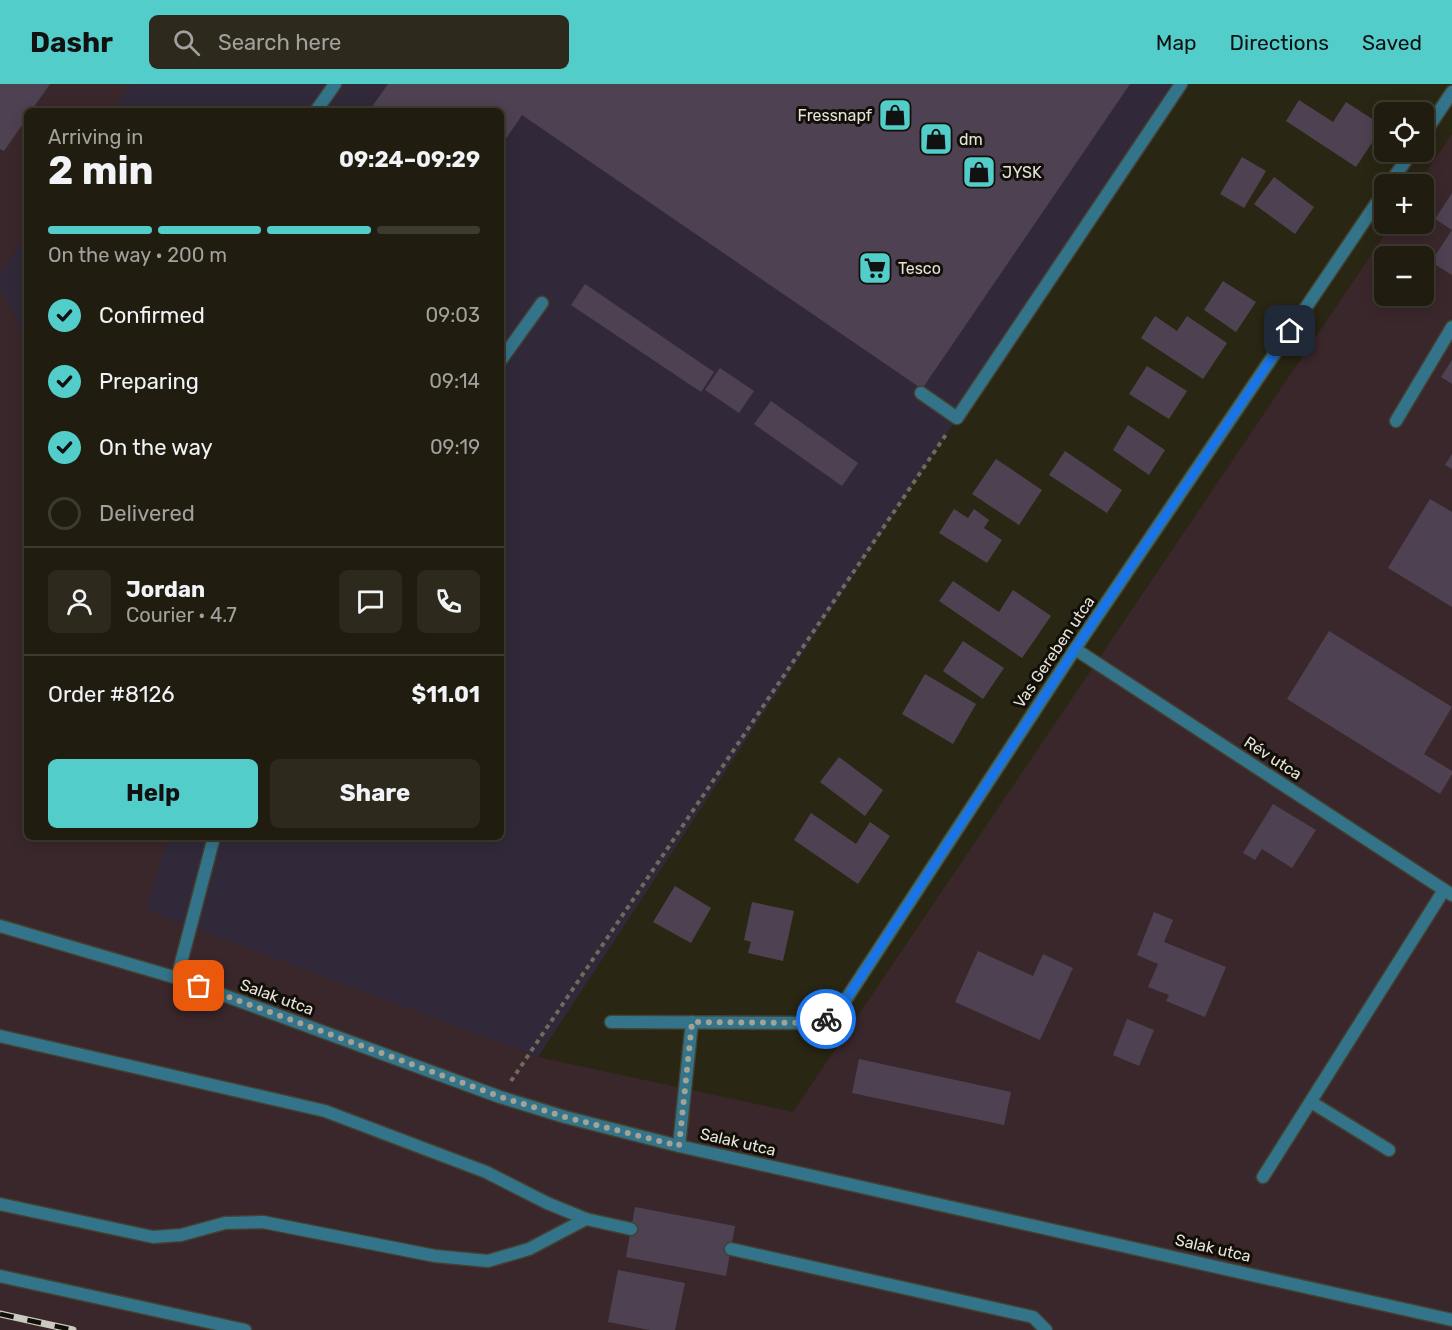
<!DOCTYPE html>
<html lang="en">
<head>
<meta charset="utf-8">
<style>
  body { margin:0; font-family:Rubik,sans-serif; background:#2d291d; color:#f1f3f6; height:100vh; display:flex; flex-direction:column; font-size:22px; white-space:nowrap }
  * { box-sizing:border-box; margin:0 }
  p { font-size:20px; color:#a2a19e }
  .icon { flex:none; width:33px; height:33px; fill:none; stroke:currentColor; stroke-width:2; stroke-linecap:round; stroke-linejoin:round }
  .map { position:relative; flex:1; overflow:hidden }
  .side { position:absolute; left:24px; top:24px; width:480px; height:732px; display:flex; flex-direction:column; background:#201c0f; border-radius:9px; box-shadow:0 3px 15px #0003,0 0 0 2px #3d3a2f }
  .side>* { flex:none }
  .buttons { position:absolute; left:1374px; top:18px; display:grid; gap:12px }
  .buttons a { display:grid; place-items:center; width:60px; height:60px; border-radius:9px; background:#201c0f; box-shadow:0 3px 15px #0003,0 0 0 2px #3d3a2f; font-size:30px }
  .pin { position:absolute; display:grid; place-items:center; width:51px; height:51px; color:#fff; margin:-26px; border-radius:12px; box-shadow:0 3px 9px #0006 }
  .courier { position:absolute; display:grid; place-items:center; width:60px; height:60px; margin:-30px; border:4px solid #1a73e8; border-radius:50%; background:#fff; color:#222; box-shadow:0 2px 8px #0007 }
  .head em { font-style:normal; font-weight:700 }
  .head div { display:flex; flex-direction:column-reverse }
  .head { display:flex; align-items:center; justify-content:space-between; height:102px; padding:0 24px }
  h1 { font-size:39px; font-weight:700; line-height:45px }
  .bar { display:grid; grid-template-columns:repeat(4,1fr); gap:9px 6px; align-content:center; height:72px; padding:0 24px }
  .bar i { height:8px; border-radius:4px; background:#3d3a2f }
  .bar .active { background:#53cdca }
  .bar p { grid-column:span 4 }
  .line { display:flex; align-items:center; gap:15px; padding:0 24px; border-top:2px solid #3d3a2f }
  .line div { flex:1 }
  .round { display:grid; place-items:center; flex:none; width:63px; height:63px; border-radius:9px; background:#2d291d }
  ol { padding:0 24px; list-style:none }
  li { display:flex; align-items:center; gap:18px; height:66px }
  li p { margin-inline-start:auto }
  li .icon { padding:6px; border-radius:50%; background:#53cdca; color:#111; stroke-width:4 }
  li:last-child { color:#a2a19e }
  li i { width:33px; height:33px; border:3px solid #3d3a2f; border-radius:50% }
  .button { display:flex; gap:12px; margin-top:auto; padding:12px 24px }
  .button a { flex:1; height:69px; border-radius:9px; background:#53cdca; color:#111; font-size:24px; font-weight:700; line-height:69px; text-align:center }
  .button a+a { background:#2d291d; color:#f1f3f6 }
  header { display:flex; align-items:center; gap:36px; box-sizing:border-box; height:84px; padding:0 30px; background:#53cdca; color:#111 }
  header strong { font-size:28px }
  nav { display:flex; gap:33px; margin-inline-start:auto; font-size:21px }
  .search { width:420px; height:54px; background:#2d291d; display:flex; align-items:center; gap:15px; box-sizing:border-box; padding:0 21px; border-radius:9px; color:#a2a19e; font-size:22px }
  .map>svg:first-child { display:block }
</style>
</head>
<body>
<header>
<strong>Dashr</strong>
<div class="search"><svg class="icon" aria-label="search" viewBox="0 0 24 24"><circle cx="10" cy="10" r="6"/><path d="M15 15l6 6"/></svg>Search here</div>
<nav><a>Map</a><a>Directions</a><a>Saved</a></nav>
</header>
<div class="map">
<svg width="1452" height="1246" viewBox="0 0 1452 1246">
  <rect width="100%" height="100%" fill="#2a2614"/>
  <g fill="#312939">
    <path d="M 131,0 L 1176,0 L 538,973 L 145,826 L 168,753 L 501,753 L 501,27 L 112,27 Z"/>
    <path d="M 27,149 L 27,255 L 0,205 L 0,188 Z"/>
  </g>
  <g fill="#3a272b" fill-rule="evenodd">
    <path d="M 0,0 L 131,0 L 112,27 L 27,27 L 27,149 L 0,188 Z"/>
    <path d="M 1452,50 L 1452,1246 L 0,1246 L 0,205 L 27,255 L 27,753 L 168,753 L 146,826 L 538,973 L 793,1028 L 1392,140 L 1424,140 L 1424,100 L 1418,100 ZM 1384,172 L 1424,172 L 1424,212 L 1384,212 Z"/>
  </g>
  <g fill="#4e4252">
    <path d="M 0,0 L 50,0 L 31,27 L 27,27 L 27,34 L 4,67 L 0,65 Z"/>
    <path d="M 388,0 L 1130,0 L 922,305 L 522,31 L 501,62 L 501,27 L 369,27 Z"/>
    <path d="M 1299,16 L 1333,38 L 1346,18 L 1383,42 L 1356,83 L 1286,37 Z"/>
    <path d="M 1242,73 L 1266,87 L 1244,124 L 1220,110 Z"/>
    <path d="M 1274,93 L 1314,123 L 1295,150 L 1254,120 Z"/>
    <path d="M 1452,109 L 1452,191 L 1431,178 L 1452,146 L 1435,135 Z"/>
    <path d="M 1223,197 L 1256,218 L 1236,248 L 1204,226 Z"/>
    <path d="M 585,200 L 714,288 L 701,308 L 571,221 Z"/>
    <path d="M 1155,232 L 1177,247 L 1187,232 L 1227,259 L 1203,295 L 1141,254 Z"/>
    <path d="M 1452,276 L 1452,300 L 1441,293 Z"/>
    <path d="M 1147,282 L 1187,307 L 1169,335 L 1129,310 Z"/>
    <path d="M 720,284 L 754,307 L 739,329 L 705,306 Z"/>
    <path d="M 771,317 L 858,379 L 842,402 L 754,340 Z"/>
    <path d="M 1128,341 L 1165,366 L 1149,391 L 1113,366 Z"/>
    <path d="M 1065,367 L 1122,406 L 1107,429 L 1049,391 Z"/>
    <path d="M 1452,370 L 1452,385 L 1445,381 Z"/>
    <path d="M 996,375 L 1042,406 L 1019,441 L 972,410 Z"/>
    <path d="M 1430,415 L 1452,428 L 1452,523 L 1388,484 Z"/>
    <path d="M 954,425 L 968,434 L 974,425 L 989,436 L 984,444 L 1002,456 L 987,479 L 939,449 Z"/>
    <path d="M 953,497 L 999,528 L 1013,506 L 1051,532 L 1022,574 L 939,517 Z"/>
    <path d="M 1329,547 L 1452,623 L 1424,670 L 1452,687 L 1452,690 L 1440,710 L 1287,615 Z"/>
    <path d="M 963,557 L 1004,584 L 983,615 L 943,587 Z"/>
    <path d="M 925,590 L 976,620 L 953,660 L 902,630 Z"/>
    <path d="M 839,673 L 883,706 L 865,732 L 820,698 Z"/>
    <path d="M 1273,720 L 1316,746 L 1292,784 L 1262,765 L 1255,776 L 1243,769 Z"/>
    <path d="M 811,729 L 856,760 L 870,738 L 890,752 L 858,800 L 794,756 Z"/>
    <path d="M 675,802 L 711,824 L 691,859 L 653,838 Z"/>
    <path d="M 752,818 L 794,827 L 783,877 L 748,869 L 751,858 L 744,856 Z"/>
    <path d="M 1154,828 L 1173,836 L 1164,858 L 1226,883 L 1205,933 L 1166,917 L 1169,911 L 1148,903 L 1158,880 L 1137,871 Z"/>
    <path d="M 978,867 L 1033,892 L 1043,870 L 1073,884 L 1040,956 L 955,918 Z"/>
    <path d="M 1127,935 L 1154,946 L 1139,982 L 1113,971 Z"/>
    <path d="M 859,975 L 1011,1008 L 1004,1041 L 852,1009 Z"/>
    <path d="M 635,1123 L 735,1142 L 726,1192 L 626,1173 Z"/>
    <path d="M 618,1186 L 685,1199 L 675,1246 L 650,1246 L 608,1238 Z"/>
  </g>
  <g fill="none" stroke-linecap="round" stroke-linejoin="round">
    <defs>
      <g id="lane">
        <path d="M 316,27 L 335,0"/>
        <path d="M 501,276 L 542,219"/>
        <path d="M 921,309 L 957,334 L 1181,0"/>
        <path d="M 1396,337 L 1452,243"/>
        <path d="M 177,894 L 214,753"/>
        <path d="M 0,952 L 325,1027 L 486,1088 L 547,1119 L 586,1135 L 631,1145"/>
        <path d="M 1311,1018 L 1389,1066"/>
        <path d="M 0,1120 L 153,1153 L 181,1151 L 225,1139 L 263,1138 L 435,1172 L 488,1177 L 529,1165 L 586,1135"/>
        <path d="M 731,1165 L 1033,1233 L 1046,1246"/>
        <path d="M 0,1192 L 245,1246"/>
      </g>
      <g id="street">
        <path d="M 1424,50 L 1452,8"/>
        <path d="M 1389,100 L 1412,68"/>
        <path d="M 1075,565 L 1452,811"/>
        <path d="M 0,842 L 177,894 L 500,1013 L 565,1033 L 679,1062 L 1452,1236"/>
        <path d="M 611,938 L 813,939 L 826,935 L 839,926 L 1075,565 L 1384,108"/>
        <path d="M 679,1062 L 692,938"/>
        <path d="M 1263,1093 L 1444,806"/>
      </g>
    </defs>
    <use href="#lane" stroke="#444130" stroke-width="15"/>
    <use href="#street" stroke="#444130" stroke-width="15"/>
    <path stroke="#6e6b5b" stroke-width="4" stroke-dasharray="4.5 4.5" stroke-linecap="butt" d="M 511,997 L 947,349"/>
    <use href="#lane" stroke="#34748a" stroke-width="12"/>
    <use href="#street" stroke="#34748a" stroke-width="12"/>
    <defs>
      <path id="rail" d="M 0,1230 L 73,1246"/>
    </defs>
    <use href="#rail" stroke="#cccabe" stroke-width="7"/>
    <use href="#rail" stroke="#110f07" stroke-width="4.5" stroke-dasharray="14" stroke-linecap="butt"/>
  </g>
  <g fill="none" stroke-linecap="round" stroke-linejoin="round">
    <path stroke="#a4a294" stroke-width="6" stroke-dasharray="0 10.8" d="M 199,902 L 501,1013 L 565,1033 L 679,1062 L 692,938 L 813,939 L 826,935"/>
    <path stroke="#1a73e8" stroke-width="8" d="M 826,935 L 839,926 L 1075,565 L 1290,247"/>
  </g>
  <defs>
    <symbol id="shop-square" viewBox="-11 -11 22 22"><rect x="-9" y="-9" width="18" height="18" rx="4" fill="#53cdca" stroke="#110f07"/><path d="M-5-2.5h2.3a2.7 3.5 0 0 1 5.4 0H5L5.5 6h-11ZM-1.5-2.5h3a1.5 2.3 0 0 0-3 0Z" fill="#111"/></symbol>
    <symbol id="supermarket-square" viewBox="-11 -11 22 22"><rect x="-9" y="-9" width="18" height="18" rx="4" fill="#53cdca" stroke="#110f07"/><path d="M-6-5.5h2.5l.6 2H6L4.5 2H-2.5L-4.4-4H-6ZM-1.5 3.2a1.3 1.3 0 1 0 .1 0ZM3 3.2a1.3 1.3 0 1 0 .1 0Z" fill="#111"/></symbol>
  </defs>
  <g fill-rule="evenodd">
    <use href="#shop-square" x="876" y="12" width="38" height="38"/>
    <use href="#shop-square" x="917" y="36" width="38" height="38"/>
    <use href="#shop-square" x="960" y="69" width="38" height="38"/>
    <use href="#supermarket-square" x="856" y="165" width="38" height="38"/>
  </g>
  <g text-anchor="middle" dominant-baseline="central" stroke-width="6" stroke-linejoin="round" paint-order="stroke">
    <g font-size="16" fill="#e6e4d9" stroke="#110f07" text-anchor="start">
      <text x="872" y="31" text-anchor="end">Fressnapf</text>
      <text x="959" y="55">dm</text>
      <text x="1002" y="88">JYSK</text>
      <text x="898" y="184">Tesco</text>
    </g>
    <g font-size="16" fill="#e6e4d9" stroke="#110f07">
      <text transform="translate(1054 568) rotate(-56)">Vas Gereben utca</text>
      <text transform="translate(1273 674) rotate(33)">Rév utca</text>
      <text transform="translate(277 913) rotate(20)">Salak utca</text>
      <text transform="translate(738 1058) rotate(13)">Salak utca</text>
      <text transform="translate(1213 1164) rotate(13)">Salak utca</text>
    </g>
  </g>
</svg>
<div class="buttons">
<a><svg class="icon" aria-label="locate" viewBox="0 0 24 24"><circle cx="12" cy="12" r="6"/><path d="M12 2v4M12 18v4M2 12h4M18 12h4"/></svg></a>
<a>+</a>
<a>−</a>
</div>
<div class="pin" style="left:199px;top:902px;background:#ea580c"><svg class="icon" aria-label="bag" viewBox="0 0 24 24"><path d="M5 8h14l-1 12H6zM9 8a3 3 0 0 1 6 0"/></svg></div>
<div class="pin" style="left:1290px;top:247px;background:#1f2937"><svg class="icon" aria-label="home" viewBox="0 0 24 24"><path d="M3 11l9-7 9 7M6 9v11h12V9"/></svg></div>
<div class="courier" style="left:826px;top:935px"><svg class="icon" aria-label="bike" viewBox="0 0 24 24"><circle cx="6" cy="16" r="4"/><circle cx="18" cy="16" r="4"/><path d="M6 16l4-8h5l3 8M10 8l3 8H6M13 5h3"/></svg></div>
<section class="side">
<div class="head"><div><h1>2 min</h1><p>Arriving in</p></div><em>09:24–09:29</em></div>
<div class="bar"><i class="active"></i><i class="active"></i><i class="active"></i><i></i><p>On the way · 200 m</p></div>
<ol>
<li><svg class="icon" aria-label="check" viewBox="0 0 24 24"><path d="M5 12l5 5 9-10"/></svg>Confirmed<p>09:03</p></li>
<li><svg class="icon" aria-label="check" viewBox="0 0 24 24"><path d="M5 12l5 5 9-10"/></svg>Preparing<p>09:14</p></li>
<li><svg class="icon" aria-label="check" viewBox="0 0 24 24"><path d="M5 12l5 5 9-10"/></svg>On the way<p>09:19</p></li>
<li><i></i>Delivered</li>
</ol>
<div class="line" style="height:108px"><a class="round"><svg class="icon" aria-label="person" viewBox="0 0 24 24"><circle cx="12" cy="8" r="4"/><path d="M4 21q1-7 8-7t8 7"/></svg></a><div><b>Jordan</b><p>Courier · 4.7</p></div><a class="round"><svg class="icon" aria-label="chat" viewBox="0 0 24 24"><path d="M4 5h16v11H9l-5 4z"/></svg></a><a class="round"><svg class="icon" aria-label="phone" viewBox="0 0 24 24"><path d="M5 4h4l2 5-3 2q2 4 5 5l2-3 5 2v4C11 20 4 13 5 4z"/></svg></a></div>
<div class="line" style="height:78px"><div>Order #8126</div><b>$11.01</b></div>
<div class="button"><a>Help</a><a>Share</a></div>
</section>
</div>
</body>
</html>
